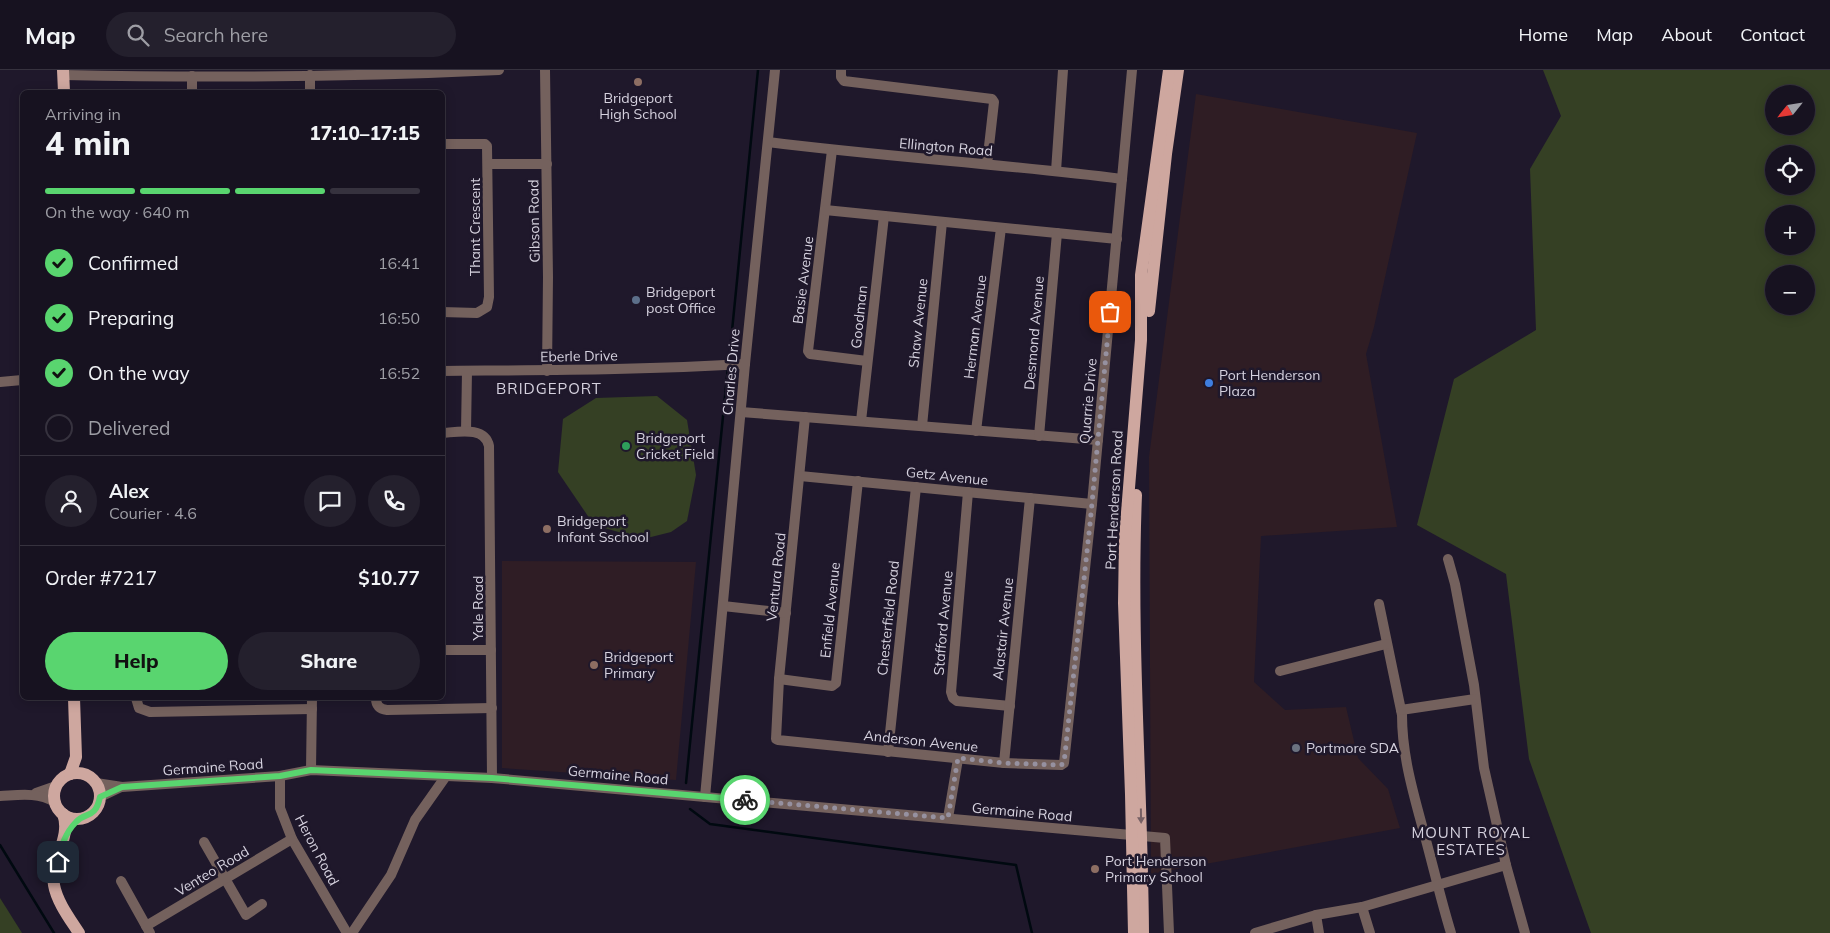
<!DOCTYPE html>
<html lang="en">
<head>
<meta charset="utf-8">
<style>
  body { margin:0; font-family:Mulish,sans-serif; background:#24202d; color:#f1f3f6; height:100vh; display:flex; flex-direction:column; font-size:19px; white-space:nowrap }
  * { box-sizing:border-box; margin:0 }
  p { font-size:16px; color:#9e9ea5 }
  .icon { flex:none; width:28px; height:28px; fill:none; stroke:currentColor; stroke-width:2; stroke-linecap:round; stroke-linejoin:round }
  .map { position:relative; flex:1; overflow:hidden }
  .drawer { position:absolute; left:20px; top:20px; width:425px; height:610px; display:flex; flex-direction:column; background:#171220; border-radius:8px; box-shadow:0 2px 12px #0003,0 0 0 1px #36323e }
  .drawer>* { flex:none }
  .needle { width:32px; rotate:240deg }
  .controls { position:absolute; left:1765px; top:15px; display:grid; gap:10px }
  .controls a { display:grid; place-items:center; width:50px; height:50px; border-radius:50%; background:#171220; box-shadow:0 2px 12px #0003,0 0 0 1px #36323e; font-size:25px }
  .pin { position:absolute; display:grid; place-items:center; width:42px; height:42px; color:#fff; margin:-21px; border-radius:10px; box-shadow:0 2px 8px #0006 }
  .courier { position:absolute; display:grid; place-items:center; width:50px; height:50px; margin:-25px; border:4px solid #59d56f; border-radius:50%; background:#fff; color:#222; box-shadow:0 1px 6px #0007 }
  .overview em { font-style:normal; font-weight:800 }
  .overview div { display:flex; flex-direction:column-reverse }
  .overview { display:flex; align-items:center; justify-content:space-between; height:85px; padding:0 25px }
  h1 { font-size:32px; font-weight:800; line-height:38px }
  .bar { display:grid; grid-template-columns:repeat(4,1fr); gap:8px 5px; align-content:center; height:60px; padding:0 25px }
  .bar i { height:6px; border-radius:4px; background:#36323e }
  .bar .on { background:#59d56f }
  .bar p { grid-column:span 4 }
  .line { display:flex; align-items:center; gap:12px; padding:0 25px; border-top:1px solid #36323e }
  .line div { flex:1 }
  .round { display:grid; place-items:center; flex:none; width:52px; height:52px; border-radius:26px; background:#24202d }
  ol { padding:0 25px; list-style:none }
  li { display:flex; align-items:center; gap:15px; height:55px }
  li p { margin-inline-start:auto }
  li .icon { padding:5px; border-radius:50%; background:#59d56f; color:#111; stroke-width:4 }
  li:last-child { color:#9e9ea5 }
  li i { width:28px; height:28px; border:2px solid #36323e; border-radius:50% }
  .primary-button { display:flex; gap:10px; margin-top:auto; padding:10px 25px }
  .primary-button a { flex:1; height:58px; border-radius:30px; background:#59d56f; color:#111; font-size:20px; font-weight:800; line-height:58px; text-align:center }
  .primary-button a+a { background:#24202d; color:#f1f3f6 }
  header { display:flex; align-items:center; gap:30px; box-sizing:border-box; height:70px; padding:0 25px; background:#171220; border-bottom:1px solid #36323e }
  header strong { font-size:24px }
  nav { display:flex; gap:28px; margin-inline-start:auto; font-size:18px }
  .search { width:350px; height:45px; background:#24202d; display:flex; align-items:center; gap:12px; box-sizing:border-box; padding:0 18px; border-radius:28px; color:#9e9ea5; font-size:19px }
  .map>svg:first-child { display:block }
</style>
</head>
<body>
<header>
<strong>Map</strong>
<div class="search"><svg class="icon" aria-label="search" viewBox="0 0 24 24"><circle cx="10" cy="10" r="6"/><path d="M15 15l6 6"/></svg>Search here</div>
<nav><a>Home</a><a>Map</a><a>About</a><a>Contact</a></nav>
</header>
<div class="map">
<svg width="1830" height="863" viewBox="0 0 1830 863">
  <rect width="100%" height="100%" fill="#1f182b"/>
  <path fill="#2f1d24" d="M 1196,24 L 1417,63 L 1374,257 L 1366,284 L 1397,457 L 1261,466 L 1254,612 L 1285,640 L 1346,637 L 1358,688 L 1388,719 L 1400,758 L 1151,804 L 1149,387 Z"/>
  <path fill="#2f1d25" d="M 502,491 L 696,492 L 676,710 L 502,698 Z"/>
  <g fill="#354024" fill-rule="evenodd">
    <path d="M 1543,0 L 1830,0 L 1830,863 L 1591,863 L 1529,689 L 1506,504 L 1417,455 L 1454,309 L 1536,260 L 1530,99 L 1561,46 ZM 1774,24 L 1806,24 L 1806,56 L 1774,56 ZM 1774,84 L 1806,84 L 1806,116 L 1774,116 ZM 1774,144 L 1806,144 L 1806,176 L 1774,176 ZM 1774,204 L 1806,204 L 1806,236 L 1774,236 Z"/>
    <path d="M 657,326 L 687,350 L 696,405 L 687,451 L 671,462 L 643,469 L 594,455 L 558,402 L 563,349 L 596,328 Z"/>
    <path d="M 0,828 L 22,863 L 0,863 Z"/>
  </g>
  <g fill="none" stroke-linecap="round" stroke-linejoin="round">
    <g stroke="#000910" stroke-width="2.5">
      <path d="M 729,291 L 758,0"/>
      <path d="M 686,713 L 728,297"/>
      <path d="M 690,739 L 710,754 L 1016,795 L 1032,863"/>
      <path d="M 0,775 L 54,863"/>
    </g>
    <g stroke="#74615d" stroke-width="10">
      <path d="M 545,0 L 548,207 L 547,301"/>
      <path d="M 841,0 L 841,7 L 844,11 L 992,29 L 994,32 L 987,94"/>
      <path d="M 64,5 C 208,8 354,7 499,0"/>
      <path d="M 310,5 L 310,22"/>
      <path d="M 192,22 L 192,6"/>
      <path d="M 768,72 C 886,87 1004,94 1122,109"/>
      <path d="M 442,74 L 485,74 L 487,76 L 489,227 L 487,237 L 477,243 L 442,242"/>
      <path d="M 832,80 L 808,281 L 810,284 L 867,291"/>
      <path d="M 488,94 L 547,94"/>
      <path d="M 1056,101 L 1063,0"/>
      <path d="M 825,140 L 1117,169"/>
      <path d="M 442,301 C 543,300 644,300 745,294"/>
      <path d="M 0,312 L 22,310"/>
      <path d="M 741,342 L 1098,370"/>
      <path d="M 805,347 L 779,609 L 776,669 L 778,670 L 1004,693 L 1061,695 L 1064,693 L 1092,434 L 1132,0"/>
      <path d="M 861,351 L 884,146"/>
      <path d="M 922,356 L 942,152"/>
      <path d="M 466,361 L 467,301"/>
      <path d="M 976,361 L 1001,158"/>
      <path d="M 442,363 C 458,362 485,356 489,376 L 492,708"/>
      <path d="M 1039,366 L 1057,163"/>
      <path d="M 800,406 L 1092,434"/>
      <path d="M 968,422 L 951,622 L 953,628 L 957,631 L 1010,636"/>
      <path d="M 1448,489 L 1455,514 L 1474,615 L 1484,698 L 1506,795 L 1525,863"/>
      <path d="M 1379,534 L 1402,645 C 1402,690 1416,732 1427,774 C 1435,804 1442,834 1451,863"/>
      <path d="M 723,536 L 786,543"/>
      <path d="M 442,580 L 491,580"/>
      <path d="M 1280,601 L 1386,574"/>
      <path d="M 779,609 L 832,616 L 836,613 L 858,411"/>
      <path d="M 136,628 L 139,638 L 150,642 L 312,639"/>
      <path d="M 376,628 C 376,635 379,639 387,640 L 492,638"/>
      <path d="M 1401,640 L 1475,629"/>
      <path d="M 888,682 L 916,417"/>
      <path d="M 1004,693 L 1030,428"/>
      <path d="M 311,700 L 312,628"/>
      <path d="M 280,706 L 280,738 L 292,769 L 347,863"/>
      <path d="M 96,713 L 122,717 L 280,706 L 311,700 L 492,708 L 1165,768 L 1169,863"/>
      <path d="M 36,723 L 56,716"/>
      <path d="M 0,726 C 20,725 37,722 55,732"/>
      <path d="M 100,727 L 121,717"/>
      <path d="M 705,727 L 745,294 L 775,0"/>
      <path d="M 948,748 L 958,689"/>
      <path d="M 204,772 L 246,845 L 262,834"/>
      <path d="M 121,811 L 150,863"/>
      <path d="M 1362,837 L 1370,863"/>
      <path d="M 1316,845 L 1319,863"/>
      <path d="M 146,856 L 292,769"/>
      <path d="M 352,863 L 391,805 L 415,750 L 446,706"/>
      <path d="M 1255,863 L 1316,845 L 1362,837 L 1506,795"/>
    </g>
    <g stroke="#cea79f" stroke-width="12">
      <path d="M 63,0 L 64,22"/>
      <path d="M 1149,241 L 1166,84 L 1178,0"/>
      <path d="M 1136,425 C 1130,571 1142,717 1143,863"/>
      <circle cx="77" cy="726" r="23"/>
      <path d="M 70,704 L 76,687 L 74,628"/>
      <path d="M 63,744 C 72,768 50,790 54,815 C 57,832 70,849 79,863"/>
      <path d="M 1134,863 L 1131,724 L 1124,533 L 1125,467 L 1141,270 L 1141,205 L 1169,0"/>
    </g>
  </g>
  <defs><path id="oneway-solid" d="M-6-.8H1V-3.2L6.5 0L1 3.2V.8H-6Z" transform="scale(1.25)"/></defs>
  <use fill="#766065" href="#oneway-solid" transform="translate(1141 746) rotate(89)"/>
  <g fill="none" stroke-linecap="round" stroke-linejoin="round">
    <path stroke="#9691a0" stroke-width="5" stroke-dasharray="0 9" d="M 745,730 L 948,748 L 958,688 L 1004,693 L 1061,695 L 1064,693 L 1090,454 L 1110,242"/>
    <path stroke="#59d56f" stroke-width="6" d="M 58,792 C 61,777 65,763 76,752 C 86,741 95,750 100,727 L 122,717 L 280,706 L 311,700 L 492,708 L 745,730"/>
  </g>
  <g fill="#8d6e63" stroke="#1f182b" stroke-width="2">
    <circle cx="638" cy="12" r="5"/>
    <circle cx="547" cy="459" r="5"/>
    <circle cx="594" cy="595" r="5"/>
    <circle cx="1095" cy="799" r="5"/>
  </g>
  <circle fill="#5c6f8a" stroke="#1f182b" stroke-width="2" cx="636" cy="230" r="5"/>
  <circle fill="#3f7fe0" stroke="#1f182b" stroke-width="2" cx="1209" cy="313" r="5"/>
  <circle fill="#2e9e5b" stroke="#1f182b" stroke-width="2" cx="626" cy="376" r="5"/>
  <circle fill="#6b7280" stroke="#1f182b" stroke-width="2" cx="1296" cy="678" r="5"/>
  <g text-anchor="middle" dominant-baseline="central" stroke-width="5" stroke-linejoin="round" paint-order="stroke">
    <g font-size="14" fill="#d6d2df" stroke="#1f182b" text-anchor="start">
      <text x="638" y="28" text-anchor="middle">Bridgeport<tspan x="638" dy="16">High School</tspan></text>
      <text x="646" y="222">Bridgeport<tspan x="646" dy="16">post Office</tspan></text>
      <text x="1219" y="305">Port Henderson<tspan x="1219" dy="16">Plaza</tspan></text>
      <text x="636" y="368">Bridgeport<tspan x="636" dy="16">Cricket Field</tspan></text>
      <text x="557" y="451">Bridgeport<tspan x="557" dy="16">Infant Sschool</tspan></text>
      <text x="604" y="587">Bridgeport<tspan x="604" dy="16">Primary</tspan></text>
      <text x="1306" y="678">Portmore SDA</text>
      <text x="1105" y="791">Port Henderson<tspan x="1105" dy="16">Primary School</tspan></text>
    </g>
    <g font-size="14" fill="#d6d2df" stroke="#1f182b">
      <text transform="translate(946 77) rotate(5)">Ellington Road</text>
      <text transform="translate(534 151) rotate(-91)">Gibson Road</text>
      <text transform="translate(475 157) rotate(-90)">Thant Crescent</text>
      <text transform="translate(803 210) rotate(-83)">Basie Avenue</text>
      <text transform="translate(859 247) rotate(-84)">Goodman</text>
      <text transform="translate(918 253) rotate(-84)">Shaw Avenue</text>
      <text transform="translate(975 257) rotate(-83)">Herman Avenue</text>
      <text transform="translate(1034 263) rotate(-85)">Desmond Avenue</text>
      <text transform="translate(579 286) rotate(-1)">Eberle Drive</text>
      <text transform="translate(731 302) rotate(-85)">Charles Drive</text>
      <text transform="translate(1088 331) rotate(-85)">Quarrie Drive</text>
      <text transform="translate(947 406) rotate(6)">Getz Avenue</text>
      <text transform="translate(1114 430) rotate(-87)">Port Henderson Road</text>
      <text transform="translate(776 507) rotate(-84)">Ventura Road</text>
      <text transform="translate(478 538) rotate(-90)">Yale Road</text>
      <text transform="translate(830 540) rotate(-84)">Enfield Avenue</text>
      <text transform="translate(888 548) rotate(-84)">Chesterfield Road</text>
      <text transform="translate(943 553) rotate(-85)">Stafford Avenue</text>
      <text transform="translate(1003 559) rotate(-84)">Alastair Avenue</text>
      <text transform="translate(921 671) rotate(6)">Anderson Avenue</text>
      <text transform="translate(213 697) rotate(-4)">Germaine Road</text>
      <text transform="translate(618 705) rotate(5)">Germaine Road</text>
      <text transform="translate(1022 742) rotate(5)">Germaine Road</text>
      <text transform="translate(317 780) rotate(62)">Heron Road</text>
      <text transform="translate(212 801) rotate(-31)">Venteo Road</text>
    </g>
    <g font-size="15" letter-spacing="1" fill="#d6d2df" stroke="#1f182b">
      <text x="549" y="318">BRIDGEPORT</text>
      <text x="1471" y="762">MOUNT ROYAL<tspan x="1471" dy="17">ESTATES</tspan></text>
    </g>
  </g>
</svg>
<div class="controls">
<a><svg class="needle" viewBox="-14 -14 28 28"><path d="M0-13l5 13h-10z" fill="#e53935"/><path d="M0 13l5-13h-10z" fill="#9e9ea5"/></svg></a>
<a><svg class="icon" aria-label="locate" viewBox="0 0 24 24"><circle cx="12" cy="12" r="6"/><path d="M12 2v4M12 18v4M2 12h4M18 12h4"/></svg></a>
<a>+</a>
<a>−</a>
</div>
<div class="pin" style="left:1110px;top:242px;background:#ea580c"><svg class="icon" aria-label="bag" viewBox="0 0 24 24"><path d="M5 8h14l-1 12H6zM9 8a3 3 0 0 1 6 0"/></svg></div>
<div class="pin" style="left:58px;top:792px;background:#1f2937"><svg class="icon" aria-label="home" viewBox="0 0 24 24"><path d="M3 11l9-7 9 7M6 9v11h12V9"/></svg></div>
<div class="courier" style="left:745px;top:730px"><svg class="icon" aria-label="bike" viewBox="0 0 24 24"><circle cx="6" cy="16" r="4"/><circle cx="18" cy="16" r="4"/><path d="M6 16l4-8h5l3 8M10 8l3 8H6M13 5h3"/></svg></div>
<section class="drawer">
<div class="overview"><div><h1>4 min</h1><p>Arriving in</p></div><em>17:10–17:15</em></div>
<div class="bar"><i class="on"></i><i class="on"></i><i class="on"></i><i></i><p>On the way · 640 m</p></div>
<ol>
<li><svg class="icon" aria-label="check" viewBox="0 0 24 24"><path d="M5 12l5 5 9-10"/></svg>Confirmed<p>16:41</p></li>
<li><svg class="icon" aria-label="check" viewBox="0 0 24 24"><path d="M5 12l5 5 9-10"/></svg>Preparing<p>16:50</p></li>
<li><svg class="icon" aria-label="check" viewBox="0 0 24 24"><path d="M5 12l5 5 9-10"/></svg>On the way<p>16:52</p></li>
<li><i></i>Delivered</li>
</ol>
<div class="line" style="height:90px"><a class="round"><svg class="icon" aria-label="person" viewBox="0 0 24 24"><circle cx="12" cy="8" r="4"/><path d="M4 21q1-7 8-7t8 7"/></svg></a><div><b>Alex</b><p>Courier · 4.6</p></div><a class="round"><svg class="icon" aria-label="chat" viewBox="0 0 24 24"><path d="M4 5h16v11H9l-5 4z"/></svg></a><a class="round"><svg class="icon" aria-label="phone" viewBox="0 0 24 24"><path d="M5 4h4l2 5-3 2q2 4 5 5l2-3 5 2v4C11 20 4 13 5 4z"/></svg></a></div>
<div class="line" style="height:65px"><div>Order #7217</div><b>$10.77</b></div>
<div class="primary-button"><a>Help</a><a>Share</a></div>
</section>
</div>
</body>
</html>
